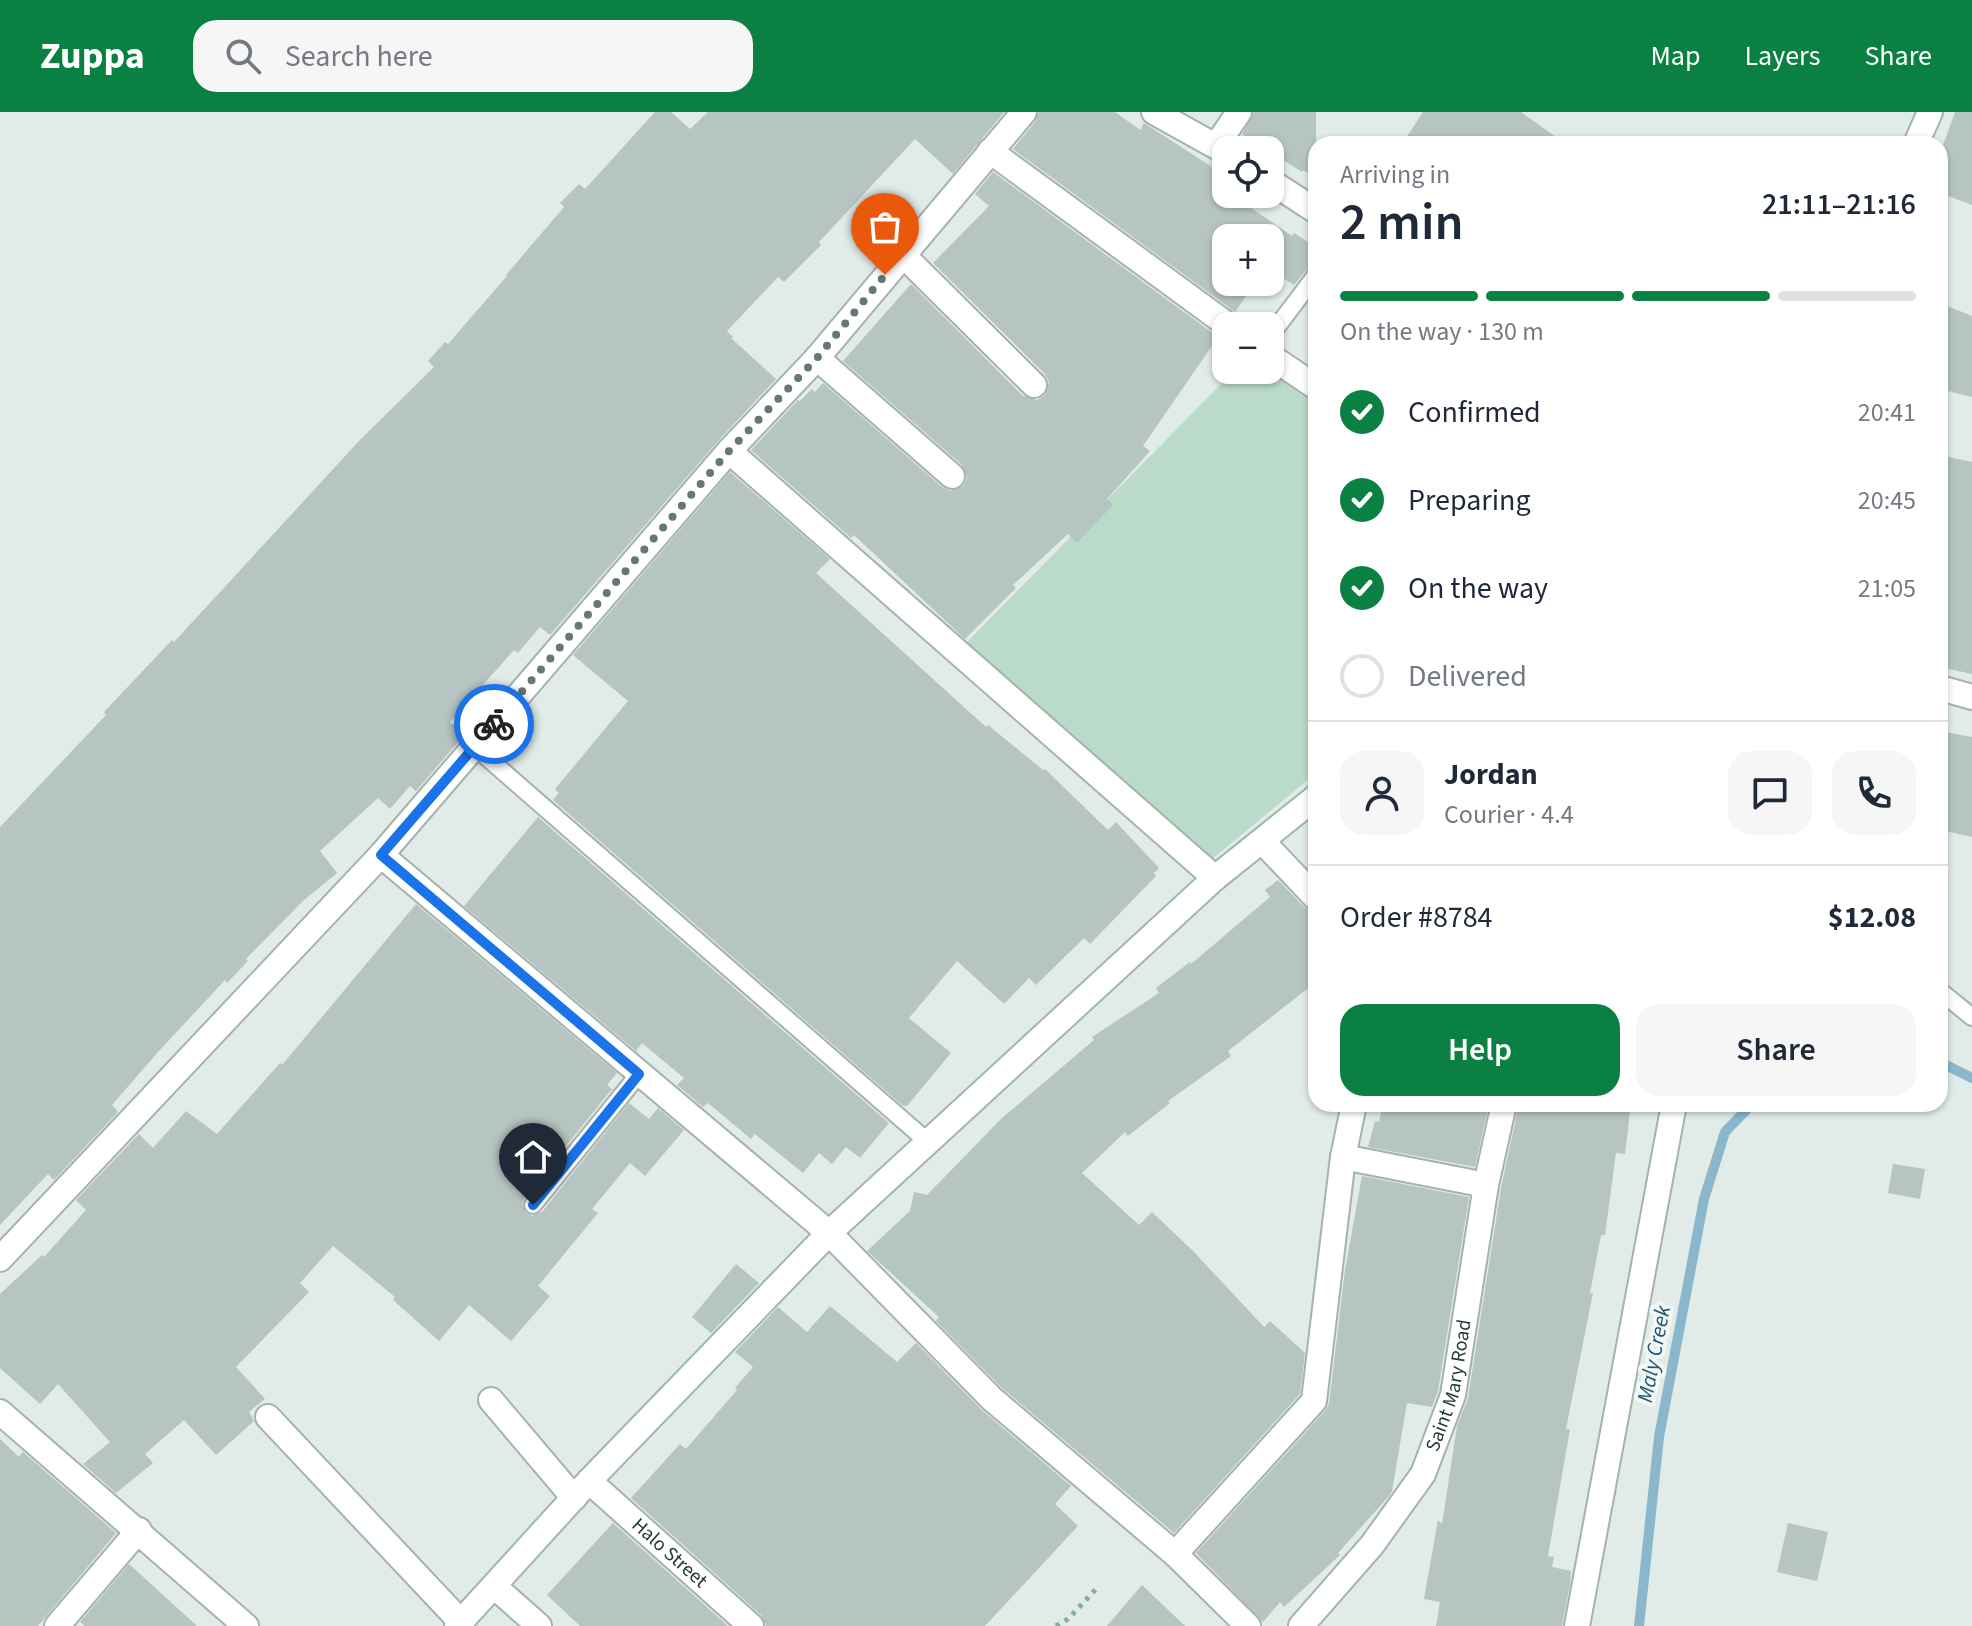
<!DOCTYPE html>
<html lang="en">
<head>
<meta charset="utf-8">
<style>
  body { margin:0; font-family:"Source Sans 3",sans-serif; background:#f6f6f7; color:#1f2937; height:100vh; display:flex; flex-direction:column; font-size:30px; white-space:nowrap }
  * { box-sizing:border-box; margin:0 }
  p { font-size:26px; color:#747a83 }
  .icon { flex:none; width:44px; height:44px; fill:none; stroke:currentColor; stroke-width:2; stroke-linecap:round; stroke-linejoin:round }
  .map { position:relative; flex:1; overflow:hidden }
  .side { position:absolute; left:1308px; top:24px; width:640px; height:976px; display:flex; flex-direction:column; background:#fff; border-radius:24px; box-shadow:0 2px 6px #0004 }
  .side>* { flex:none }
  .controls { position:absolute; left:1212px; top:24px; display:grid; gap:16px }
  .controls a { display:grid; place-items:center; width:72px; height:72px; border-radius:16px; background:#fff; box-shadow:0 2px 6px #0004; font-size:40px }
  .pin { position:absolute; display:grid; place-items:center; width:68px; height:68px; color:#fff; margin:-82px -34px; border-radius:50% 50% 50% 0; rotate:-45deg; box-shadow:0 0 8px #0007 }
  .pin .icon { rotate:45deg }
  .courier { position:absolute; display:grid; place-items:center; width:80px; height:80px; margin:-40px; border:6px solid #1a73e8; border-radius:50%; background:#fff; color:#222; box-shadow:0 2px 10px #0007 }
  .overview em { font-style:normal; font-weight:600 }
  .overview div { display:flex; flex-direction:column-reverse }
  .overview { display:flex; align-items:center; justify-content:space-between; height:136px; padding:0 32px }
  h1 { font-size:52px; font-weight:600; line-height:60px }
  .bar { display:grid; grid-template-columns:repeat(4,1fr); gap:12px 8px; align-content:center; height:96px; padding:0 32px }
  .bar i { height:10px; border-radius:6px; background:#e0e1e3 }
  .bar .active { background:#0b8043 }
  .bar p { grid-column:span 4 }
  .line { display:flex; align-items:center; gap:20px; padding:0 32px; border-top:2px solid #e0e1e3 }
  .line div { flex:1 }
  .round { display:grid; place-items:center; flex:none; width:84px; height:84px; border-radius:24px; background:#f6f6f7 }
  ol { padding:0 32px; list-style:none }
  li { display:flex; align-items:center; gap:24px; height:88px }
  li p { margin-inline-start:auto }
  li .icon { padding:8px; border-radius:50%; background:#0b8043; color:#fff; stroke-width:4 }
  li:last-child { color:#747a83 }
  li i { width:44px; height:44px; border:4px solid #e0e1e3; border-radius:50% }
  .primary-button { display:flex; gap:16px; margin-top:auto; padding:16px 32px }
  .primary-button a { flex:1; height:92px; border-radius:24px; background:#0b8043; color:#fff; font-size:32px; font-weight:600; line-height:92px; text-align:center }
  .primary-button a+a { background:#f6f6f7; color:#1f2937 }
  header { display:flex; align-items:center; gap:48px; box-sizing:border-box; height:112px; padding:0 40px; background:#0b8043; color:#fff }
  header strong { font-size:38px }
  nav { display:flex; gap:44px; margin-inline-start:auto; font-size:28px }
  .search { width:560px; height:72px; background:#f6f6f7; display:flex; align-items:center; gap:20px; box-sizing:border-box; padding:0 28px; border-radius:24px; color:#747a83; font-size:30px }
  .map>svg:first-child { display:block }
</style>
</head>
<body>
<header>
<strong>Zuppa</strong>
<div class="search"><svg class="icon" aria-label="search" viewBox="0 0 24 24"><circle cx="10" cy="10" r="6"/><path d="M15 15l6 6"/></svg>Search here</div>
<nav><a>Map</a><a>Layers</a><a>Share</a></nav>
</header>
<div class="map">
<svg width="1972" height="1514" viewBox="0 0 1972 1514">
  <rect width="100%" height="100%" fill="#e1ebe8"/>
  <path fill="#badbc9" d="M 1235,258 L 1270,258 L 1316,268 L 1316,661 L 1212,747 L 967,530 Z"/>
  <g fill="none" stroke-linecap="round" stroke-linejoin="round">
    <g stroke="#8bb7cd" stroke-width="10">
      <path d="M 1940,950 L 1972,966"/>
      <path d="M 1639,1514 L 1659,1325 L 1704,1087 L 1725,1020 L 1752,992"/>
    </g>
  </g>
  <g fill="#b6c5c1">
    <path d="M 655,0 L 671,0 L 690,17 L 708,0 L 1004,0 L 953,62 L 915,27 L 819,130 L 821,133 L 784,170 L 778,165 L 727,219 L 733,225 L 731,226 L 776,267 L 718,329 L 550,523 L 540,515 L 518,541 L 514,538 L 450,610 L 465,622 L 416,679 L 410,674 L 390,697 L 378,686 L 320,739 L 337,761 L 304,788 L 246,847 L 248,849 L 227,871 L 225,868 L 158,940 L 112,993 L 118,1000 L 54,1068 L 48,1062 L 0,1113 L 0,715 L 106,603 L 104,600 L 172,528 L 174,530 L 359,329 L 434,255 L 428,249 L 445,230 L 448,232 L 507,164 L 506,163 L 564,95 L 560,91 L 579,72 L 585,77 Z"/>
    <path d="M 1039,0 L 1115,0 L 1140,18 L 1144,11 L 1226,64 L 1226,82 L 1231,82 L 1292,124 L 1294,121 L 1316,135 L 1316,152 L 1308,156 L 1294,173 L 1270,158 L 1270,126 L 1226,126 L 1226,170 L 1256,170 L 1235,200 L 1013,37 L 1035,10 Z"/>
    <path d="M 1254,0 L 1316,0 L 1316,66 L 1303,58 L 1302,60 L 1242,22 Z"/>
    <path d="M 1423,0 L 1521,0 L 1566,32 L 1402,32 Z"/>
    <path d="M 1955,0 L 1972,0 L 1972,93 L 1940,81 L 1940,42 Z"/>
    <path d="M 993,60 L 1218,225 L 1143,334 L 1150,339 L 1107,387 L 1113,393 L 1077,431 L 1068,422 L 1013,473 L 1016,476 L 965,527 L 854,423 L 851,426 L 751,338 L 798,288 L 800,289 L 812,277 L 815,280 L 823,271 L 942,375 L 950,379 L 963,374 L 967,366 L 962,353 L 843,249 L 911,172 L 1023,284 L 1037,288 L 1045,283 L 1049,270 L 1045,262 L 933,151 L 989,94 L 975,82 Z"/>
    <path d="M 1940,191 L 1972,204 L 1972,285 L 1940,277 Z"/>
    <path d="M 1940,343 L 1972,350 L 1972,562 L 1940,555 Z"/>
    <path d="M 730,360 L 830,447 L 816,461 L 986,615 L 988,613 L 1043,658 L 1045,657 L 1108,718 L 1116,710 L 1159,756 L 1154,761 L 1156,764 L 1090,832 L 1084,826 L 1036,873 L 1029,866 L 1004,892 L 957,849 L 909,906 L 951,941 L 907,994 L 903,994 L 553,688 L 559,681 L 555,677 L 628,589 L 573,543 Z"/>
    <path d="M 1940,619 L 1972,625 L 1972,725 L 1940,718 Z"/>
    <path d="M 538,705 L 889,1011 L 860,1046 L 846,1035 L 832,1052 L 819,1041 L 803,1061 L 755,1022 L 751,1027 L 708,991 L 703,995 L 677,973 L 684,966 L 642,931 L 636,939 L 464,794 Z"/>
    <path d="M 1278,768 L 1305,796 L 1316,801 L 1316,870 L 1228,939 L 1231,944 L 1168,989 L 1170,991 L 1128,1024 L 1125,1020 L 1082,1061 L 1139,1113 L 1152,1100 L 1193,1139 L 1264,1215 L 1270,1209 L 1305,1241 L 1300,1282 L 1174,1421 L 1002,1276 L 936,1209 L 939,1205 L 867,1139 L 910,1099 L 914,1080 L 927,1083 L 1002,1006 L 1094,928 L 1092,925 L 1159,881 L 1156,876 L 1190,850 L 1191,852 L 1270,785 L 1265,778 Z"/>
    <path d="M 416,792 L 617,961 L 607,973 L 612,977 L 524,1086 L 522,1092 L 526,1101 L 532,1104 L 542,1100 L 629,991 L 649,1007 L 658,996 L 684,1018 L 645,1064 L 630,1051 L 592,1097 L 598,1101 L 538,1174 L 550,1184 L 511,1229 L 469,1193 L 439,1229 L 393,1188 L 395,1185 L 333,1134 L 300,1171 L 309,1180 L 236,1255 L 265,1287 L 249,1300 L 254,1309 L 216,1343 L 184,1308 L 145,1342 L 153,1351 L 116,1381 L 83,1352 L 110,1330 L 58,1272 L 40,1292 L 0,1256 L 0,1182 L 42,1143 L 44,1145 L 86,1098 L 76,1088 L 139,1022 L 153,1036 L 186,999 L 217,1022 L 280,951 L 282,953 Z"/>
    <path d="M 1383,992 L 1489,992 L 1475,1055 L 1368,1035 L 1375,1009 L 1379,1010 Z"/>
    <path d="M 1519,992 L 1573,992 L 1630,1000 L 1625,1042 L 1616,1041 L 1605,1123 L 1601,1123 L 1590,1181 L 1593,1181 L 1566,1317 L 1570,1317 L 1548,1444 L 1554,1445 L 1552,1455 L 1571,1459 L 1570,1472 L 1562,1514 L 1436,1514 L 1440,1490 L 1424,1487 L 1438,1408 L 1442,1412 L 1457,1314 L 1468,1286 L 1501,1076 Z"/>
    <path d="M 1893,1052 L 1925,1057 L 1920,1087 L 1888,1081 Z"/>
    <path d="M 1362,1064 L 1469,1085 L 1438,1279 L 1432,1295 L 1407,1291 L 1392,1379 L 1389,1384 L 1338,1441 L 1340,1443 L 1284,1495 L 1280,1490 L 1263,1510 L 1196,1441 L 1325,1299 L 1329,1292 L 1345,1158 Z"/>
    <path d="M 736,1152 L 759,1171 L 711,1221 L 692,1205 Z"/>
    <path d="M 830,1194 L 897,1250 L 916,1231 L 982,1298 L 1071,1374 L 1055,1392 L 1078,1414 L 985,1514 L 766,1514 L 761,1503 L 631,1386 L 680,1332 L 686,1337 L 737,1278 L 735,1276 L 753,1255 L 735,1240 L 778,1195 L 807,1220 Z"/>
    <path d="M 0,1327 L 19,1345 L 23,1340 L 116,1421 L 38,1514 L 0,1514 Z"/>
    <path d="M 613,1411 L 728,1514 L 580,1514 L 547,1483 Z"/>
    <path d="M 1788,1411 L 1828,1420 L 1817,1469 L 1777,1460 Z"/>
    <path d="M 129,1452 L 197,1514 L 85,1514 L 80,1510 Z"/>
    <path d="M 1142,1473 L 1185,1514 L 1107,1514 Z"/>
  </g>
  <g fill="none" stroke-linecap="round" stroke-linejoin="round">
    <defs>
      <g id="lane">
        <path d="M 1270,224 L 1316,163"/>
        <path d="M 475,635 L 928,1030"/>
        <path d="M 1940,879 L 1972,905"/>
        <path d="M 533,1093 L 639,962"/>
      </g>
      <g id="street">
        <path d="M 1154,0 L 1226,40"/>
        <path d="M 1216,34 L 1239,0"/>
        <path d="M 990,39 L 1229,214"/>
        <path d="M 1270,69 L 1316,99"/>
        <path d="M 902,142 L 1034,273"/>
        <path d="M 1270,244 L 1316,275"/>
        <path d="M 817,246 L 952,364"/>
        <path d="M 729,339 L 1215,766"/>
        <path d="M 1940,576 L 1972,585"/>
        <path d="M 1263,730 L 1316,786"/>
        <path d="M 381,743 L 829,1121 L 992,1287 L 1175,1442 L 1248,1514"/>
        <path d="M 1343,1045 L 1486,1073"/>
        <path d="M 0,1147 L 381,743 L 729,339 L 817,246 L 1024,0"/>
        <path d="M 491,1288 L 574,1386"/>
        <path d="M 0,1300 L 246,1514"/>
        <path d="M 268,1305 L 461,1510"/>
        <path id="s1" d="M 589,1369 L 751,1514"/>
        <path d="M 1175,1442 L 1314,1289 L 1343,1045 L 1354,992"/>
        <path d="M 494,1474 L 539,1514"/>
        <path d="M 57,1514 L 139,1418"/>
        <path id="s2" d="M 1301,1514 L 1372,1433 L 1423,1362 L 1453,1283 L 1486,1073 L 1504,992"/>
        <path d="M 1577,1514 L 1674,992"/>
      </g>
      <g id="secondary">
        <path d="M 1916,32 L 1930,0"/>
        <path d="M 457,1514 L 589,1369 L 829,1121 L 1215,766 L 1316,685"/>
      </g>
    </defs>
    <use href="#lane" stroke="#a4b2b0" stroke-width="20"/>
    <use href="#street" stroke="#a4b2b0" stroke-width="28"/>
    <use href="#secondary" stroke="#a0b6b2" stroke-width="28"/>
    <path stroke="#83ada7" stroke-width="5" stroke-dasharray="4 6" stroke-linecap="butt" d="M 1056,1514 L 1068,1507 L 1097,1476"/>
    <use href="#lane" stroke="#fff" stroke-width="16"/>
    <use href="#street" stroke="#fff" stroke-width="24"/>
    <use href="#secondary" stroke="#fff" stroke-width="24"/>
  </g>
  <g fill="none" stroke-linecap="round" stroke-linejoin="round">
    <path stroke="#657876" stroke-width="8" stroke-dasharray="0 14.4" d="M 494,612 L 729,339 L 817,246 L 885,163"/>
    <path stroke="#1a73e8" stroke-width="10" d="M 494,612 L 381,743 L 639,962 L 533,1093"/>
  </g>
  <g text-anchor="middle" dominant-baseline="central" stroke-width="8" stroke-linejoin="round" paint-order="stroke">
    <g font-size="20" fill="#223a38" stroke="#f1f7f5">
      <text stroke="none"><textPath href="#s2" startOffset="288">Saint Mary Road</textPath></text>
      <text stroke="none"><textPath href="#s1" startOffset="108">Halo Street</textPath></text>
    </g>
    <g font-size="22" font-style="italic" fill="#205673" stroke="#f1f7f5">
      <text transform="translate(1654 1242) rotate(-79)">Maly Creek</text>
    </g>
  </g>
</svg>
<div class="controls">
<a><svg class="icon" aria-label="locate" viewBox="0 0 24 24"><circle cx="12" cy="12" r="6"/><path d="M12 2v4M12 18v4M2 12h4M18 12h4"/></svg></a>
<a>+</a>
<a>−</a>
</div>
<div class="pin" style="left:885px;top:163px;background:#ea580c"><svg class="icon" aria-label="bag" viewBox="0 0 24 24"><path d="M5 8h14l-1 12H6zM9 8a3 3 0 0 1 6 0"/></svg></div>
<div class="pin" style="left:533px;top:1093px;background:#1f2937"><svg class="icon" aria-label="home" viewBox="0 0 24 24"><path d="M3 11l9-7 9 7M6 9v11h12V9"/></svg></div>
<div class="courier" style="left:494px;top:612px"><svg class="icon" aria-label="bike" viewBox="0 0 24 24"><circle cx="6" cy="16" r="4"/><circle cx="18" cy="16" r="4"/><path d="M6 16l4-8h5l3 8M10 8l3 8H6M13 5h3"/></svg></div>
<section class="side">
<div class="overview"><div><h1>2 min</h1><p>Arriving in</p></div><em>21:11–21:16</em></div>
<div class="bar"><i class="active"></i><i class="active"></i><i class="active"></i><i></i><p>On the way · 130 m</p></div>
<ol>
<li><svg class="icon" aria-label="check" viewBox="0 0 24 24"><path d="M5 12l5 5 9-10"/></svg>Confirmed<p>20:41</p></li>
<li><svg class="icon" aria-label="check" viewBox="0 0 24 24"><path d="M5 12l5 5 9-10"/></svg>Preparing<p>20:45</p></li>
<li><svg class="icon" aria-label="check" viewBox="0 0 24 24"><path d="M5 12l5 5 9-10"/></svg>On the way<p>21:05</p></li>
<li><i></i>Delivered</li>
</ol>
<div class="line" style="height:144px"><a class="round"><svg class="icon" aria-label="person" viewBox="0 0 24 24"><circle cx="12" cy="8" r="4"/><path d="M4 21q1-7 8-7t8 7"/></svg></a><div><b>Jordan</b><p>Courier · 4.4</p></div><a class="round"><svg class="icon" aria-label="chat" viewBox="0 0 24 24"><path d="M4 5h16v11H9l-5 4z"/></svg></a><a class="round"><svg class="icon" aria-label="phone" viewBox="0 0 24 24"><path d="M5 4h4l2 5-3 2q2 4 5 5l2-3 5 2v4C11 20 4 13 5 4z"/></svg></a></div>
<div class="line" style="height:104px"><div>Order #8784</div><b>$12.08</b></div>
<div class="primary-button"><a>Help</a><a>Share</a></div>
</section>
</div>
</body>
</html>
